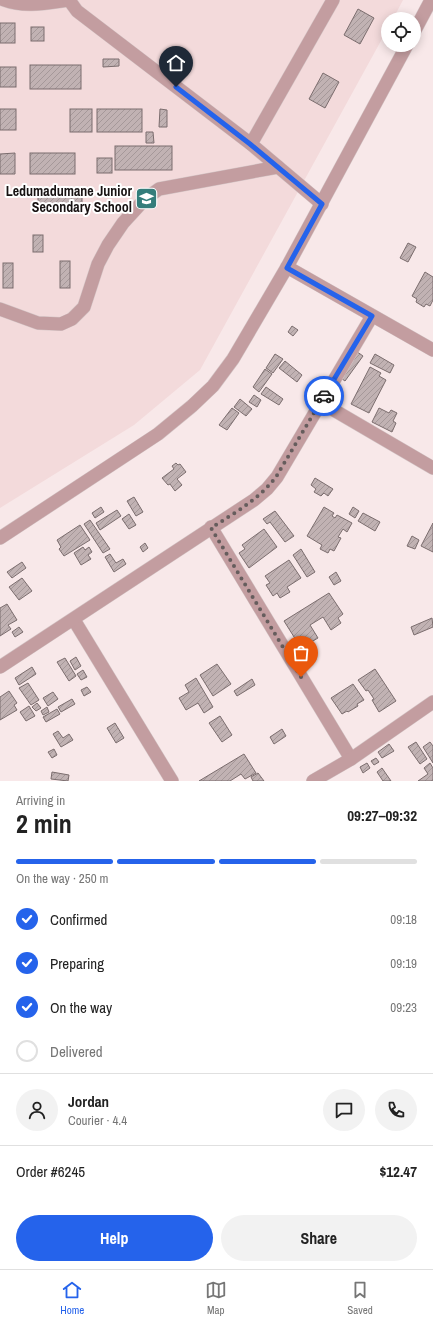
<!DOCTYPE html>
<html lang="en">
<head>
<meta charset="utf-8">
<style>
  body { margin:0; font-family:"Archivo Narrow",sans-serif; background:#f2f2f2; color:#222; height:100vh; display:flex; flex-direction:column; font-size:15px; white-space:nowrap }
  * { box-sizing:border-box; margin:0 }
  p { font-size:13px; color:#767676 }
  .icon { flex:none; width:22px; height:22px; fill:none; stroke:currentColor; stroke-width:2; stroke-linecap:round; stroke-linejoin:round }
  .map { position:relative; height:781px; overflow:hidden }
  .details { display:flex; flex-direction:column; background:#fff; flex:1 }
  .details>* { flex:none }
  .fabs { position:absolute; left:381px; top:12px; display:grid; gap:8px }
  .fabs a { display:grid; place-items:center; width:40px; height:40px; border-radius:50%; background:#fff; box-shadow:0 2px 10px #0003; font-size:20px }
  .pin { position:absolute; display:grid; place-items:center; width:34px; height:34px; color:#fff; margin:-41px -17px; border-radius:50% 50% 50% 0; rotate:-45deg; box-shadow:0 0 4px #0007 }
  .pin .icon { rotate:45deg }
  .courier { position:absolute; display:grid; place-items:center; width:40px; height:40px; margin:-20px; border:3px solid #2563eb; border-radius:50%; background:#fff; color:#222; box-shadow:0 1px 5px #0007 }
  .overview em { font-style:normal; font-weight:700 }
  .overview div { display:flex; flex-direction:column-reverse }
  .overview { display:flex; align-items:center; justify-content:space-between; height:68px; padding:0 16px }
  h1 { font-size:26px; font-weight:700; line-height:30px }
  .bar { display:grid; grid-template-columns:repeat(4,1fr); gap:6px 4px; align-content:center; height:48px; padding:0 16px }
  .bar i { height:5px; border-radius:3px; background:#e0e0e0 }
  .bar .on { background:#2563eb }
  .bar p { grid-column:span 4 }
  .line { display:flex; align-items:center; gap:10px; padding:0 16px; border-top:1px solid #e0e0e0 }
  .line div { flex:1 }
  .round { display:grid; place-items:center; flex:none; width:42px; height:42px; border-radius:21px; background:#f2f2f2 }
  ol { padding:0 16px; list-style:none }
  li { display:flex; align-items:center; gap:12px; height:44px }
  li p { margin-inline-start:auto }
  li .icon { padding:4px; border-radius:50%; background:#2563eb; color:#fff; stroke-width:4 }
  li:last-child { color:#767676 }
  li i { width:22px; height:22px; border:2px solid #e0e0e0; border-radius:50% }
  .button { display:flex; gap:8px; margin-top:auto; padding:8px 16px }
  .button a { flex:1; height:46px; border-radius:24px; background:#2563eb; color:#fff; font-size:16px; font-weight:700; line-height:46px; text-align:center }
  .button a+a { background:#f2f2f2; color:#222 }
  .menu { display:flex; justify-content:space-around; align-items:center; height:56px; border-top:1px solid #e0e0e0; background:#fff; font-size:11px; color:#767676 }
  .menu a { display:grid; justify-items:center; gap:2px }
  .menu .on { color:#2563eb }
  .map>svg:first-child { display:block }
</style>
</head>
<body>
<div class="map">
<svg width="433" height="781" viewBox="0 0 433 781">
  <defs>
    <pattern id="building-hatch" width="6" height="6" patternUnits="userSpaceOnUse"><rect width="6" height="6" fill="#c1b2b3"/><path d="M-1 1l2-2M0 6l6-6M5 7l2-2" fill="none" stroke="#a59899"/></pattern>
  </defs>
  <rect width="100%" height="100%" fill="#f8e8e9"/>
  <path fill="#f3dadb" d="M 0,0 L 403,0 L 393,19 L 388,19 L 388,28 L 200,370 L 134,425 L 0,508 Z"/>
  <g fill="url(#building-hatch)" stroke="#7b6d6e">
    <path d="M 358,9 L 374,18 L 360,44 L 344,35 Z"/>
    <rect x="0" y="23" width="15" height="20"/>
    <rect x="31" y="27" width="13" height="14"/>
    <path d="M 103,59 L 119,59 L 119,66 L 103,67 Z"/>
    <rect x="30" y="65" width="51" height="24"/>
    <rect x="0" y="67" width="16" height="20"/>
    <path d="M 323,73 L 339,82 L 325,108 L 309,99 Z"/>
    <rect x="0" y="109" width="16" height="21"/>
    <rect x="70" y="109" width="22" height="23"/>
    <rect x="97" y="109" width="45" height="23"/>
    <path d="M 160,109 L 167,110 L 167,127 L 159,127 Z"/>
    <path d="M 146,132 L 153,132 L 154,143 L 146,143 Z"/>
    <rect x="115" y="146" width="57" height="24"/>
    <path d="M 15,153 L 15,174 L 0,174 L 0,154 Z"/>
    <rect x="30" y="153" width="45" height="21"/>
    <rect x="97" y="158" width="15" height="15"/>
    <path d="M 38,191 L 82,191 L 82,212 L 38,211 Z"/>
    <rect x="33" y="235" width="10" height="17"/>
    <path d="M 408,243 L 416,247 L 408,262 L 400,258 Z"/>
    <rect x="60" y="261" width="10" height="27"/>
    <rect x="3" y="263" width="10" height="25"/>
    <path d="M 425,272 L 433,277 L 433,300 L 430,306 L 426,304 L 424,307 L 416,302 L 417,299 L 412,296 Z"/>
    <path d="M 292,326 L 298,330 L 293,336 L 288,332 Z"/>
    <path d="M 356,351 L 363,356 L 345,381 L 338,376 Z"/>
    <path d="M 275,354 L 283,359 L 273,373 L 266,368 Z"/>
    <path d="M 375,354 L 394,365 L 390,373 L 370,363 Z"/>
    <path d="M 285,361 L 302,375 L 297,382 L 279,368 Z"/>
    <path d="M 370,367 L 381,373 L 379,376 L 386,380 L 369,413 L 351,404 Z"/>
    <path d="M 265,369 L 272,374 L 259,392 L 253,387 Z"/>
    <path d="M 266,387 L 283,399 L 279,405 L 261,394 Z"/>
    <path d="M 254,395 L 261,400 L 257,407 L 249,402 Z"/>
    <path d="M 240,399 L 252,409 L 246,416 L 234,407 Z"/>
    <path d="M 232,408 L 239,413 L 227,430 L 219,425 Z"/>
    <path d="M 379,408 L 389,413 L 391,410 L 397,413 L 393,421 L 396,423 L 392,432 L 372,422 Z"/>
    <path d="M 176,463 L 178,465 L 180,464 L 186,472 L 177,479 L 182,485 L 175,491 L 170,484 L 168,485 L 162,478 L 174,469 L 172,466 Z"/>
    <path d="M 315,478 L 333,489 L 328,496 L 324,493 L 321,496 L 314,492 L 316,489 L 311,485 Z"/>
    <path d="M 134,497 L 143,512 L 136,516 L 127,501 Z"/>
    <path d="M 101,507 L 104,512 L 95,518 L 92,513 Z"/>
    <path d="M 324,507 L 334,513 L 332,516 L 335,518 L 337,515 L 352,523 L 347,532 L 343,529 L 338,537 L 341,538 L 334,551 L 330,549 L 328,553 L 320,549 L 322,545 L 307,536 Z"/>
    <path d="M 353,507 L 359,511 L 355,518 L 349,514 Z"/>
    <path d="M 117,510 L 121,516 L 100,530 L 96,523 Z"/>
    <path d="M 275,511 L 294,536 L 285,542 L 270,522 L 267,524 L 263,519 Z"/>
    <path d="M 363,513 L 380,522 L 375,531 L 358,521 Z"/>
    <path d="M 129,514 L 136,525 L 129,529 L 122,519 Z"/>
    <path d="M 90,520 L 110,549 L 103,553 L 84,524 Z"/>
    <path d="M 433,523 L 433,552 L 421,546 Z"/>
    <path d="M 80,525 L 90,540 L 64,556 L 59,549 L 61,547 L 57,540 Z"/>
    <path d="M 264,529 L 277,547 L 249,568 L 239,553 L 245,549 L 242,545 Z"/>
    <path d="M 412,536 L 419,540 L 415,549 L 407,546 Z"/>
    <path d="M 145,543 L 148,548 L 143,552 L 140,547 Z"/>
    <path d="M 83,547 L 85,550 L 89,547 L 92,552 L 88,555 L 91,559 L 81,565 L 74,553 Z"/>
    <path d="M 301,549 L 315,572 L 307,577 L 293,555 Z"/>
    <path d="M 110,554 L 116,563 L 123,559 L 126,564 L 114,572 L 105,557 Z"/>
    <path d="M 289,560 L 301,578 L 287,587 L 290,592 L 280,598 L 277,593 L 273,596 L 266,585 L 270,583 L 265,576 Z"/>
    <path d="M 22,562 L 26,568 L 12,578 L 7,572 Z"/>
    <path d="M 336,572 L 341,581 L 334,585 L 329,577 Z"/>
    <path d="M 22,578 L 32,591 L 19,600 L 9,587 Z"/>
    <path d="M 329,593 L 343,614 L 338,618 L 341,623 L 331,630 L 323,617 L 310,625 L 318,638 L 301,648 L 284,621 Z"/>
    <path d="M 7,604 L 17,620 L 8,625 L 11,629 L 0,636 L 0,608 Z"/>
    <path d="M 432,618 L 433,627 L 414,635 L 411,627 Z"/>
    <path d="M 19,627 L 23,632 L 15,637 L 12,632 Z"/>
    <path d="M 76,657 L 81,666 L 75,670 L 70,661 Z"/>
    <path d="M 65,658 L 76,676 L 69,681 L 57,662 Z"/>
    <path d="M 217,664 L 231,684 L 213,696 L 200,675 Z"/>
    <path d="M 32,667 L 36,674 L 19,685 L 15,678 Z"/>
    <path d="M 375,669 L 396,701 L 379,712 L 372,700 L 374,699 L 368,690 L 366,691 L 358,680 Z"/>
    <path d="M 83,670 L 87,677 L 81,680 L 77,674 Z"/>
    <path d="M 196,678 L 213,707 L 204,713 L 198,703 L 186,710 L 179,698 L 189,692 L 185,685 Z"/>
    <path d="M 252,679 L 255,685 L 237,696 L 234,691 Z"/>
    <path d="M 28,683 L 39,700 L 31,705 L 19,688 Z"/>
    <path d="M 353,684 L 364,700 L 357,704 L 358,706 L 348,712 L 347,711 L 342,714 L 331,698 Z"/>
    <path d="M 87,687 L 91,692 L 84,696 L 81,690 Z"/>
    <path d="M 9,691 L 17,703 L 14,705 L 17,710 L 0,720 L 0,697 Z"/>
    <path d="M 53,692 L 58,699 L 48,706 L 43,698 Z"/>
    <path d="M 72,699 L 75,704 L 61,712 L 58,707 Z"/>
    <path d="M 37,703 L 41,708 L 36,711 L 32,707 Z"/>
    <path d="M 29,706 L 35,716 L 26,721 L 20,712 Z"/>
    <path d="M 47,707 L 49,712 L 43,715 L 41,711 Z"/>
    <path d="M 57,709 L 60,714 L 46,722 L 43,717 Z"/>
    <path d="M 220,716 L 232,735 L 222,742 L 209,723 Z"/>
    <path d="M 115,723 L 124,738 L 116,743 L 107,728 Z"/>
    <path d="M 282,729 L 286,736 L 274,744 L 270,737 Z"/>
    <path d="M 58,731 L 63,738 L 69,734 L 73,740 L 61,747 L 53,734 Z"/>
    <path d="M 416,742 L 427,759 L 420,764 L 408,747 Z"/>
    <path d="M 430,742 L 433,746 L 433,763 L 423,747 Z"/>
    <path d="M 389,744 L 394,751 L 382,758 L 378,752 Z"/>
    <path d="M 54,749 L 57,755 L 52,758 L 48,752 Z"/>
    <path d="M 244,754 L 256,773 L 245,779 L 241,774 L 230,781 L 199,781 Z"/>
    <path d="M 376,758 L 379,762 L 374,765 L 371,761 Z"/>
    <path d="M 367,763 L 370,768 L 363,773 L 360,767 Z"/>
    <path d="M 430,763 L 433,768 L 433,781 L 418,781 L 428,774 L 424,768 Z"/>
    <path d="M 382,768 L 391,781 L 383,781 L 377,772 Z"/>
    <path d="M 52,772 L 69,775 L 68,781 L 51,779 Z"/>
    <path d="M 258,773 L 264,781 L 253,781 L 251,777 Z"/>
  </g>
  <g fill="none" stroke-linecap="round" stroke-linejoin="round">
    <defs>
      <g id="street">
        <path d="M 4,0 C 25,8 47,3 69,0"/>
        <path d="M 69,0 L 77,11 L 251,144 L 322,204"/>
        <path d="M 414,32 L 431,0"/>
        <path d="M 251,144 L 333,0"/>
        <path d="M 287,267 L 433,350"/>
        <path d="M 0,309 L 38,323 L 61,324 L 72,319 L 84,307 L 98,264 L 108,245 L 123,223 L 145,199 L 159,189 L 278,167"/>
        <path d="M 320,402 L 433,468"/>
        <path d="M 211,527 L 351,759"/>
        <path d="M 0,538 L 158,434 L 192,406 L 213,386 L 233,359 L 287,267 L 407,45"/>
        <path d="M 74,620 L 172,781"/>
        <path d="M 0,667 L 254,500 L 267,489 L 277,477 L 372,316"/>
        <path d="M 313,781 L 351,759 L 433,702"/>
      </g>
    </defs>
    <use href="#street" stroke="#d4c6c7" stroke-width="14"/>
    <use href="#street" stroke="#c39da0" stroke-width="13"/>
  </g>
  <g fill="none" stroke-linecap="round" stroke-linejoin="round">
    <path stroke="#665d5d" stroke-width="4" stroke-dasharray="0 7.2" d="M 301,677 L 211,528 C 236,512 258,500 276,477 L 324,396"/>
    <path stroke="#2563eb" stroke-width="5" d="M 176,87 L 250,144 L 322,204 L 287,268 L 372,316 L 324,396"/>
  </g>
  <defs>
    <symbol id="school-square" viewBox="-11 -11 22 22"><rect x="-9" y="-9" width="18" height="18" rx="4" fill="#347d7b" stroke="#fff"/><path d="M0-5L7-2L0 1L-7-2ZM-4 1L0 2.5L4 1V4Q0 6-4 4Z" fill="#fff"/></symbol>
  </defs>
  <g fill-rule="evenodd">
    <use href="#school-square" x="134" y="186" width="25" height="25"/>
  </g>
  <g text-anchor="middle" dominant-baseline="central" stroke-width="4" stroke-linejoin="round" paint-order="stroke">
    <g font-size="14" font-weight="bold" fill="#171212" stroke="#fff" text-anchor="end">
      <text x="132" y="191">Ledumadumane Junior<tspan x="132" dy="16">Secondary School</tspan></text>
    </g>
  </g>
</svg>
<div class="fabs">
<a><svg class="icon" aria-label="locate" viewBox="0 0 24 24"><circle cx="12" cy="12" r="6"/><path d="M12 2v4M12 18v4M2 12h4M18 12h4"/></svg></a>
</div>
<div class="pin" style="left:301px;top:677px;background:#ea580c"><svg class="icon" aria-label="bag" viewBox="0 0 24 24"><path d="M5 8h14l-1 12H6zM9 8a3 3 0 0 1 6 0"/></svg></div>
<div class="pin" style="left:176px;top:87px;background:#1f2937"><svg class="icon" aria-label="home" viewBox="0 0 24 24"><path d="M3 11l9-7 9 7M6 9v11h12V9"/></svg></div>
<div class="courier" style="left:324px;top:396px"><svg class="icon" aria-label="car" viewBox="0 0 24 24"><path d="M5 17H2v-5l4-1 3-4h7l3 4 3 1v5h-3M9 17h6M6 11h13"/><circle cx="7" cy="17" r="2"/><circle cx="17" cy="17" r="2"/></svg></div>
</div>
<section class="details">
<div class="overview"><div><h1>2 min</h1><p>Arriving in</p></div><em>09:27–09:32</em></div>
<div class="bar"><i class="on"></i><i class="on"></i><i class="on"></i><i></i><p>On the way · 250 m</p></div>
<ol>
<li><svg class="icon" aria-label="check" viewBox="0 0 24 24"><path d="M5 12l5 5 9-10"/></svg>Confirmed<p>09:18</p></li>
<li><svg class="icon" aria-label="check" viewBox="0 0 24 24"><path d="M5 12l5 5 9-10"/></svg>Preparing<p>09:19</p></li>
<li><svg class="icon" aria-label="check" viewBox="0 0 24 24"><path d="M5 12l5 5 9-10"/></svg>On the way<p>09:23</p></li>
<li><i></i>Delivered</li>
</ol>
<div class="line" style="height:72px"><a class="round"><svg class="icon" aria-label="person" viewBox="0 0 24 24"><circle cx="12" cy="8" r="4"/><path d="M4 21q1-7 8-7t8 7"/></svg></a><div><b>Jordan</b><p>Courier · 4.4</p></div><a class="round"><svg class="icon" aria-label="chat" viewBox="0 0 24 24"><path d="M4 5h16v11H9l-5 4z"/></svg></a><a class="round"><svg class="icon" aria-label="phone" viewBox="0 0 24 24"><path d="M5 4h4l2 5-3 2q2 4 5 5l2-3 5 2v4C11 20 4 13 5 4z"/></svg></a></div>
<div class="line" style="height:52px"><div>Order #6245</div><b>$12.47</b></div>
<div class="button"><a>Help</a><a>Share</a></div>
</section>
<nav class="menu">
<a class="on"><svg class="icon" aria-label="home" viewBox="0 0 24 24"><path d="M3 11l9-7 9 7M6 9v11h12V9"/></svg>Home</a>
<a><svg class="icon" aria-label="map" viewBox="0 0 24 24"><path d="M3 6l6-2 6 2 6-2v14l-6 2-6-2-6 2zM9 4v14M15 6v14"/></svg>Map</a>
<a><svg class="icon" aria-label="saved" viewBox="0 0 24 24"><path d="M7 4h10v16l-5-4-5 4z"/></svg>Saved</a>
</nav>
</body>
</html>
